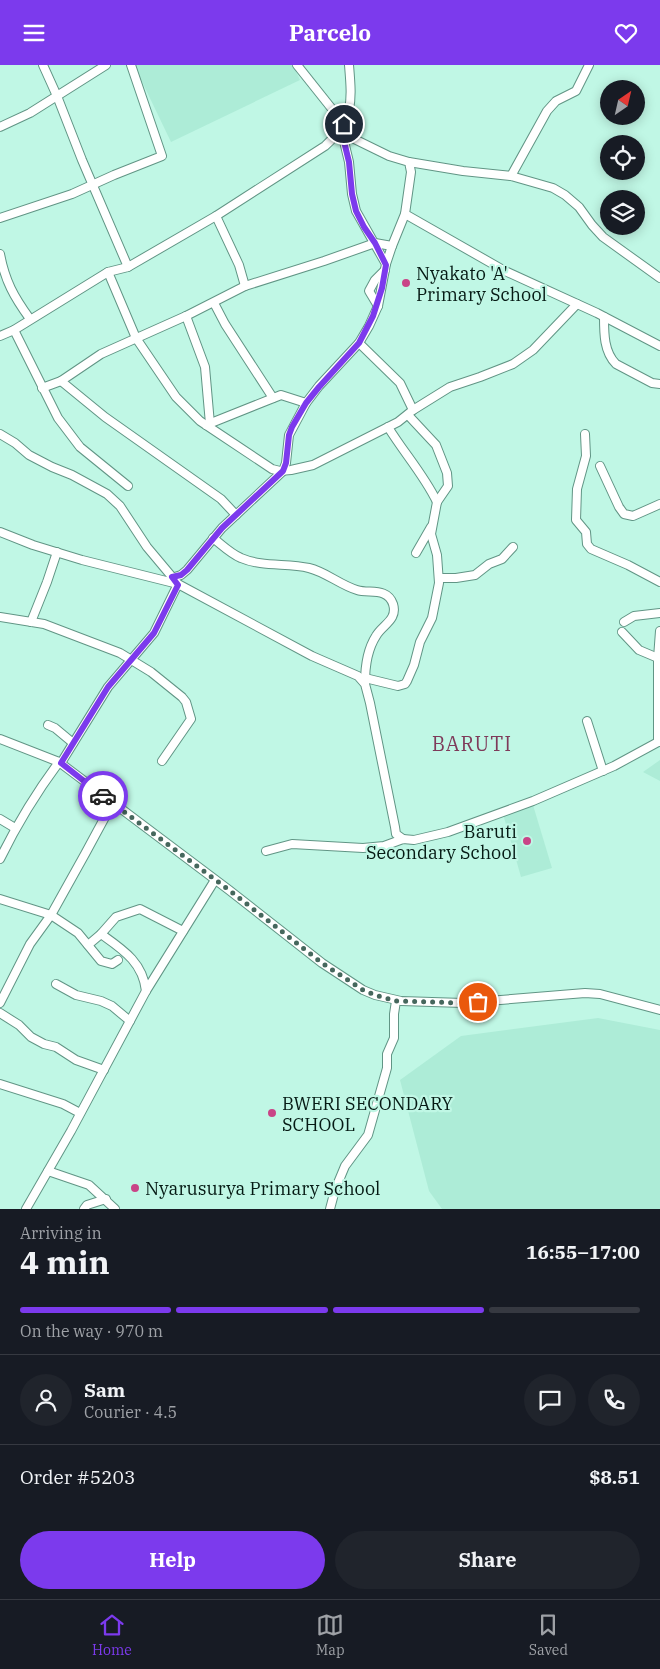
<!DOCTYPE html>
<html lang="en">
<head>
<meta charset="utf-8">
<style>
  body { margin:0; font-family:"IBM Plex Serif",serif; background:#20242c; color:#f1f3f6; height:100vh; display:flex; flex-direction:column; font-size:19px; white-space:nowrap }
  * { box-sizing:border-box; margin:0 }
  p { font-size:16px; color:#9ea1a6 }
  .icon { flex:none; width:28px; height:28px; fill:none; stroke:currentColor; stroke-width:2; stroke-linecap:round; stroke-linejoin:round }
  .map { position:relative; height:1144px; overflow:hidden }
  .details { display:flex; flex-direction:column; background:#171b24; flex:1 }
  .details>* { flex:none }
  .needle { width:32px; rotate:34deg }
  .buttons { position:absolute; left:600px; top:15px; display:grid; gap:10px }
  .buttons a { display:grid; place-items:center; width:45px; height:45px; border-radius:50%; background:#171b24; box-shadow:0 2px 12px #0003; font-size:25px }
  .pin { position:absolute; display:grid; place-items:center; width:42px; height:42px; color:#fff; margin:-21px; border:2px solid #fff; border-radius:50%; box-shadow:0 1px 5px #0007 }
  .courier { position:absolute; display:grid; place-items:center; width:50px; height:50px; margin:-25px; border:4px solid #7c3aed; border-radius:50%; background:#fff; color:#222; box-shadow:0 1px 6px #0007 }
  .overview em { font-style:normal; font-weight:700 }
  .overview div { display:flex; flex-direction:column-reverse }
  .overview { display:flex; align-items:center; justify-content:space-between; height:85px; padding:0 20px }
  h1 { font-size:32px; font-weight:700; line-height:38px }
  .bar { display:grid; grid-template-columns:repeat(4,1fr); gap:8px 5px; align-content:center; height:60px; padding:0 20px }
  .bar i { height:6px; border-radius:4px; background:#363941 }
  .bar .active { background:#7c3aed }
  .bar p { grid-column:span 4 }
  .line { display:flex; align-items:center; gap:12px; padding:0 20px; border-top:1px solid #363941 }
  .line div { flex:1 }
  .round { display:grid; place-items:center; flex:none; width:52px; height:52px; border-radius:26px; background:#20242c }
  .cta { display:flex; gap:10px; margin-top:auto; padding:10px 20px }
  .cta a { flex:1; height:58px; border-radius:30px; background:#7c3aed; color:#fff; font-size:20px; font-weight:700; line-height:58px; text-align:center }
  .cta a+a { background:#20242c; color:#f1f3f6 }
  header { display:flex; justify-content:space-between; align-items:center; height:65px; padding:0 20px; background:#7c3aed; color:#fff; font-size:22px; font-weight:700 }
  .tab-bar { display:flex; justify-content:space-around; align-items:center; height:70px; border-top:1px solid #363941; background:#171b24; font-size:14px; color:#9ea1a6 }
  .tab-bar a { display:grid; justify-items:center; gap:2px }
  .tab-bar .active { color:#7c3aed }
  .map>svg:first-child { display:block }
</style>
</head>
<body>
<header><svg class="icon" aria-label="menu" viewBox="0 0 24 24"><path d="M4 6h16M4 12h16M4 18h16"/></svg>Parcelo<svg class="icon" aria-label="heart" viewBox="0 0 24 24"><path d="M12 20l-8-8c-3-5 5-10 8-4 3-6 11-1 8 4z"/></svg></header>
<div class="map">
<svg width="660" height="1144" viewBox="0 0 660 1144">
  <rect width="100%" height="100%" fill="#c0f7e5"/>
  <g fill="#adecd7">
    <path d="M 134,0 L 293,0 L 300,15 L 171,77 Z"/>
    <path d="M 660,695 L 660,716 L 643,707 Z"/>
    <path d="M 533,740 L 552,803 L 521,812 L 503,749 Z"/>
    <path d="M 598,953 L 660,965 L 660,1144 L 442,1144 L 429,1126 L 400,1015 L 461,971 Z"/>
  </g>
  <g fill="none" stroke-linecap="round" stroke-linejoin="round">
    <defs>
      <g id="minor">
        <path d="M 43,0 L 57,31 L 82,95 L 128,202"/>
        <path d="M 297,0 L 344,59"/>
        <path d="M 0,62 L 30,48 L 106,0"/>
        <path d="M 342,68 L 389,91 L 409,97 L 411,107 L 405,149 L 505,206 L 597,248 L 660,281"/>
        <path d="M 409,97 L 463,106 L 511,111 L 553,123 L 565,130 L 579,142 L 592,160 L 603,172 L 660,213"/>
        <path d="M 511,111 L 547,46 L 556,36 L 576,26 L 589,0"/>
        <path d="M 216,151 L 239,200 L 245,221"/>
        <path d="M 0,153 L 72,129 L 114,110 L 162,91 L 131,0"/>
        <path d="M 0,189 C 5,216 14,232 30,254"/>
        <path d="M 386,199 L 392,181"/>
        <path d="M 108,207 L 136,273 L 176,332 L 200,356 L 272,404 L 280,406 L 291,405 L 313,400 L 398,357 L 413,345 L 450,322 L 480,312 L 513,299 L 533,285 L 577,239"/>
        <path d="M 214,238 L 225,259 L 273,333"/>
        <path d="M 378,241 L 369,226 L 375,215 L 385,205"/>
        <path d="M 186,251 L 205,302 L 210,359"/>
        <path d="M 604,252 C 604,269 604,287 616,299 L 652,318 L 660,319"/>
        <path d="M 14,265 L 58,353 L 80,382 L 128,421"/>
        <path d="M 0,271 L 14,265 L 108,207 L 128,202 L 216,151 L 325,81 C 354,55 352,36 349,0"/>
        <path d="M 359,278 L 400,318 L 413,345"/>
        <path d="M 61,316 L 105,352 L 221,434 L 236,450"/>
        <path d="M 42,323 L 61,316 L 101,289 L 186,251 L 245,221 L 324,196 L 375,178 L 392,181 L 405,149"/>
        <path d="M 206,360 L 281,330 L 306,338"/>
        <path d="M 388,362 C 404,388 424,410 437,437"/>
        <path d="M 0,369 L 15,378 L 29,390 L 52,402 L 72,410 L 107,429 L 120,441 L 147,482 L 178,519 L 154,568 L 108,622 L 61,698"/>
        <path d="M 585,369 L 586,391 L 577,424 L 576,455 L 586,467 L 587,479 L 591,484 L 628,500 L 660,517"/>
        <path d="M 600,401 L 619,442 L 624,449 L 633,451 L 660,439"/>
        <path d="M 0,467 L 33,480 L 82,495 L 178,519 L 312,591 L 358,611 L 365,619 L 370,638 L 395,762 L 396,769 L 403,774"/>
        <path d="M 213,473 C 222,480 231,489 241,493 C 262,502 287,498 309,503 C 326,507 340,520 357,525 C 369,529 387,522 393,539 C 398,555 382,560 376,571 C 367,585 365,602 365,618"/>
        <path d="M 416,488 L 431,462"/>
        <path d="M 172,513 L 181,510 L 187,505 L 222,463 L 283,406 L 286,398 L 289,370 L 306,338 L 319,321 L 359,278 L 369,261 L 378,241 L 386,199 L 356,146 L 352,129 L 349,97 L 341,64"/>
        <path d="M 440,513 L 456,513 L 475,510 L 489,499 L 502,494 L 513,482"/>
        <path d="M 0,552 L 44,559 L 120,588 L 151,607 L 182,632 L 186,637 L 191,654 L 162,696"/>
        <path d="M 31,557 L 47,517 L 57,487"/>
        <path d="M 624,557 L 634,551 L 660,548"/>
        <path d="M 622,567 L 639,585 L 658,593"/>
        <path d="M 365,613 L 398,621 L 405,619 L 407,616 L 414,600 L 420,577 L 432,553 L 439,518 L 437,490 L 431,469 L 437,437 L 448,421 L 447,408 L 436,380 L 408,350"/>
        <path d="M 587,656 L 603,706"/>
        <path d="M 48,660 L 55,663 L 73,678"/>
        <path d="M 0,674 L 59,697 L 229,825 L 322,898 L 363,925 L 375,930 L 401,936 L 463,938 L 585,928 L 600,929 L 660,945"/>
        <path d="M 658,677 L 658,593 L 660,566"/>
        <path d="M 0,754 L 15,763"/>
        <path d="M 266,786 L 292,779 L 363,783 L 384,781 L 403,774 L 414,775 L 448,767 L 533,736 L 614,701 L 660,676"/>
        <path d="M 0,794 C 17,759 36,728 59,697"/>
        <path d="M 0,834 L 51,850 L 78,868 L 101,896 L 112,899 L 118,895"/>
        <path d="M 101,869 C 122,884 143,897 146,926"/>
        <path d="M 88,880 L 101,869 L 116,852 L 140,844 L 183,866"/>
        <path d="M 56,919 L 76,930 L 101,936 L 112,941 L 130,956"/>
        <path d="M 0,938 L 30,879 L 51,850 L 85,789 L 105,752 L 110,736"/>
        <path d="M 0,948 L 19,960 L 31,972 L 44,979 L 56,982 L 76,995 L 104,1005"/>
        <path d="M 0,1019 L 63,1039 L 80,1048"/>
        <path d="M 48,1106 L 89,1120 L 115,1144"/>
        <path d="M 26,1144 L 71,1066 L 146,926 L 215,815"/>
        <path d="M 84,1144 L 87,1140 L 106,1134"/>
        <path d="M 330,1144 L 335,1125 L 345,1101 L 368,1070 L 387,1003 L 387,989 L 394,973 L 394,949 L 396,936"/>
      </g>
    </defs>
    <use href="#minor" stroke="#619585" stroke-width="10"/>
    <use href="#minor" stroke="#fff" stroke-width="8"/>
  </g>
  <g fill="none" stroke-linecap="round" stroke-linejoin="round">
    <path stroke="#46675d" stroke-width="5" stroke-dasharray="0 9" d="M 103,731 L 229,825 L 322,898 L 363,925 L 375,930 L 396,936 L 463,938 L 478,937"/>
    <path stroke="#7c3aed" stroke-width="6" d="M 103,731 L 61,698 L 108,622 L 154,568 L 178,520 L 172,512 L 181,510 L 187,505 L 222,463 L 283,406 L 286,398 L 289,370 L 292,362 L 306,338 L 319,322 L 359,278 L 373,251 L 382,223 L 386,200 L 375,178 L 364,162 L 356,146 L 352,129 L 349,97 L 341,64 L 344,59"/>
  </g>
  <g fill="#c94487" stroke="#c0f7e5" stroke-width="2">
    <circle cx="406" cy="218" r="5"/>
    <circle cx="527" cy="776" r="5"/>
    <circle cx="272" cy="1048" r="5"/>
    <circle cx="135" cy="1123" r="5"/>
  </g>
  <g text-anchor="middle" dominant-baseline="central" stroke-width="4.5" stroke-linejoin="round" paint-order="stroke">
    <g font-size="18" fill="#051a14" stroke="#c0f7e5" text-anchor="start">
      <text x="416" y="208">Nyakato 'A'<tspan x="416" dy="21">Primary School</tspan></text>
      <text x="517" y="766" text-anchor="end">Baruti<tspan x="517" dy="21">Secondary School</tspan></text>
      <text x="282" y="1038">BWERI SECONDARY<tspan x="282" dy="21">SCHOOL</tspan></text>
      <text x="145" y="1123">Nyarusurya Primary School</text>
    </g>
    <g font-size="20" letter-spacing="1" fill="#7e3b5a" stroke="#c0f7e5">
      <text x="472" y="678">BARUTI</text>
    </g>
  </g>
</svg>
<div class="buttons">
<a><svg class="needle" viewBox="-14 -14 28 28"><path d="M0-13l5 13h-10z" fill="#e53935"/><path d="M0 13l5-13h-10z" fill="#9ea1a6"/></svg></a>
<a><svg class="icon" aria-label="locate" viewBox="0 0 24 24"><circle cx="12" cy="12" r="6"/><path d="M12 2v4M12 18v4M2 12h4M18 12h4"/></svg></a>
<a><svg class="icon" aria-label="layers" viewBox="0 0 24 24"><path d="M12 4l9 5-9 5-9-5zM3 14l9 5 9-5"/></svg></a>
</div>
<div class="pin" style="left:478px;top:937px;background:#ea580c"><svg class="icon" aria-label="bag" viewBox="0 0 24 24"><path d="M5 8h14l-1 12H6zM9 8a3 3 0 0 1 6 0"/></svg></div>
<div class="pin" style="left:344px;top:59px;background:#1f2937"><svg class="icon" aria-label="home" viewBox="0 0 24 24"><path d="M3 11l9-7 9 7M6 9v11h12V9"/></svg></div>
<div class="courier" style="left:103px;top:731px"><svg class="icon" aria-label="car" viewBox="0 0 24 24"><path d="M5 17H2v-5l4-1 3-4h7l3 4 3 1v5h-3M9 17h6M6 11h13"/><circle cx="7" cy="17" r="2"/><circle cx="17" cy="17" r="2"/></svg></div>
</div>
<section class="details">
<div class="overview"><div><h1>4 min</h1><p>Arriving in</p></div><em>16:55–17:00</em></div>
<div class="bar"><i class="active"></i><i class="active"></i><i class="active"></i><i></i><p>On the way · 970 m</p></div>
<div class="line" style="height:90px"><a class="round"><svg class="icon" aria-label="person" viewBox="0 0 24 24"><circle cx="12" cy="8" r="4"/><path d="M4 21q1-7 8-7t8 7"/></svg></a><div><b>Sam</b><p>Courier · 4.5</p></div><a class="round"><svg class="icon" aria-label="chat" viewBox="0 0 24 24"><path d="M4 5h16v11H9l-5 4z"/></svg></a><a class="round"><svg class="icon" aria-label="phone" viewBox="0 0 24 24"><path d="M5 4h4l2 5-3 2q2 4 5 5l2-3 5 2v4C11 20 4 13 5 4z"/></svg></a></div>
<div class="line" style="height:65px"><div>Order #5203</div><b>$8.51</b></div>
<div class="cta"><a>Help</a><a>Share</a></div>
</section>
<nav class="tab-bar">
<a class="active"><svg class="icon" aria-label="home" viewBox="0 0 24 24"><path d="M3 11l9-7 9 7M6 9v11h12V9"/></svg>Home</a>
<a><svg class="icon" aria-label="map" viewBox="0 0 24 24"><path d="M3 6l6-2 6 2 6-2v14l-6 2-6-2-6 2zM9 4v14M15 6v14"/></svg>Map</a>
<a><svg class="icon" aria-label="saved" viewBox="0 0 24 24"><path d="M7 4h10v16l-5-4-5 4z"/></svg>Saved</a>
</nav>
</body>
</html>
